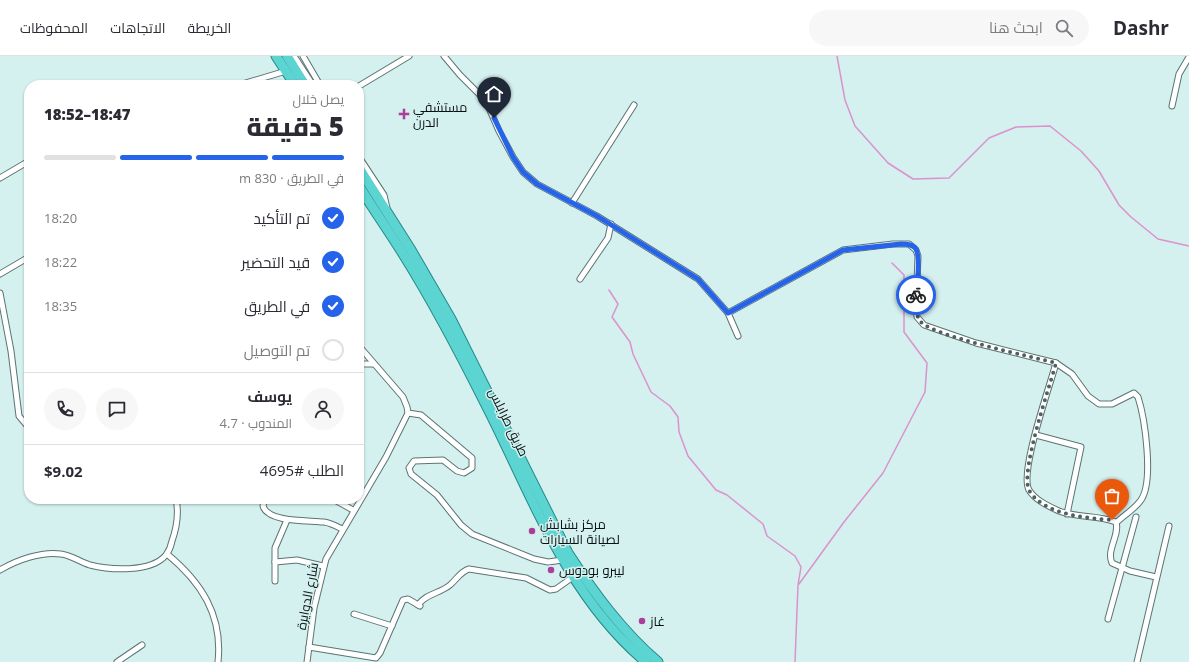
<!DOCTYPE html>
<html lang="ar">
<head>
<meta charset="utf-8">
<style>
  body { margin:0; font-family:"Open Sans",Cairo,sans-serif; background:#f7f7f7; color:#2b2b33; direction:rtl; height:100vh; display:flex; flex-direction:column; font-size:15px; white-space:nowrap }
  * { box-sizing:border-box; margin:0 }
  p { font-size:13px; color:#7c7c81 }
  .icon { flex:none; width:22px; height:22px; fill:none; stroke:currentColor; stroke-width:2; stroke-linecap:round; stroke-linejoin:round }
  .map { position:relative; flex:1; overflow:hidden; direction:ltr }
  .panel { position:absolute; left:24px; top:24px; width:340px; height:424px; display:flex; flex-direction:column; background:#fff; border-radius:16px; box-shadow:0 1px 3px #0004; direction:rtl }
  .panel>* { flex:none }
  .pin { position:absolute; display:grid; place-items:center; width:34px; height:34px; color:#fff; margin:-41px -17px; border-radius:50% 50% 50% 0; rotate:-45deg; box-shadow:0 0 4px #0007 }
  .pin .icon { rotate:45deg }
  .courier { position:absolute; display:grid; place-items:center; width:40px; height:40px; margin:-20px; border:3px solid #2563eb; border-radius:50%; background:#fff; color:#222; box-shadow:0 1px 5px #0007 }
  .summary em { font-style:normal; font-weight:800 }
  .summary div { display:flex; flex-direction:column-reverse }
  .summary { display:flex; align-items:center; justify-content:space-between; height:68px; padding:0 20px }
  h1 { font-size:26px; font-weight:800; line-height:30px }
  .bar { display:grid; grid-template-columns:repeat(4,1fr); gap:6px 4px; align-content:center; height:48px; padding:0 20px }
  .bar i { height:5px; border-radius:3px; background:#e1e1e2 }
  .bar .active { background:#2563eb }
  .bar p { grid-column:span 4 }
  .line { display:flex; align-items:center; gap:10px; padding:0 20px; border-top:1px solid #e1e1e2 }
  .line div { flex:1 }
  .round { display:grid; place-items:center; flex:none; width:42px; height:42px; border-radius:21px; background:#f7f7f7 }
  ol { padding:0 20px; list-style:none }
  li { display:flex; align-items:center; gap:12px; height:44px }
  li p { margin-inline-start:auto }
  li .icon { padding:4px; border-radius:50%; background:#2563eb; color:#fff; stroke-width:4 }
  li:last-child { color:#7c7c81 }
  li i { width:22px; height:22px; border:2px solid #e1e1e2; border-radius:50% }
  header { display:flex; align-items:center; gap:24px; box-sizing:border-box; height:56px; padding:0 20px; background:#fff; border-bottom:1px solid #e1e1e2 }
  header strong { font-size:19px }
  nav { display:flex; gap:22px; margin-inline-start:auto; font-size:14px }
  .search { width:280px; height:36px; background:#f7f7f7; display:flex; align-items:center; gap:10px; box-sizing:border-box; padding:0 14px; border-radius:22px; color:#7c7c81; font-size:15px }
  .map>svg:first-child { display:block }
</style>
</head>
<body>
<header>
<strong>Dashr</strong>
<div class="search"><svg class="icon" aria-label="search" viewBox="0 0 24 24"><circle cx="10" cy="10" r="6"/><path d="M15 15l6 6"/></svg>ابحث هنا</div>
<nav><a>الخريطة</a><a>الاتجاهات</a><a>المحفوظات</a></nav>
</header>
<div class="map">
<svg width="1189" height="606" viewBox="0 0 1189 606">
  <rect width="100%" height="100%" fill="#d4f0ef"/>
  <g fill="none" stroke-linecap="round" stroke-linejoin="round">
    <g stroke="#dc92cd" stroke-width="1.5">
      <path d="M 837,0 L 845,44 L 855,70 L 888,107 L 913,123 L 949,122 L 989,82 L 1016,71 L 1050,70 L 1081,95 L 1099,115 L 1119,149 L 1131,161 L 1158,183 L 1189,190"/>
      <path d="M 609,234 L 618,248 L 612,261 L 630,286 L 633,298 L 651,336 L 670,350 L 678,361 L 679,376 L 688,400 L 716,434 L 727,439 L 763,468 L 767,480 L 795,500 L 801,511 L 798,529 L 795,606"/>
      <path d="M 799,528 L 844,466 L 883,417 L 925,336 L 927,307 L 904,276 L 904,219 L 892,207"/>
    </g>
    <defs>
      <g id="minor">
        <path d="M 294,0 L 313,29"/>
        <path d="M 303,0 L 320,29"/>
        <path d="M 444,0 L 460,19 L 486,45 L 499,75 L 513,101 L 523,116 L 537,128 L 597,160 L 698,223 L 728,257 L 738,280"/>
        <path d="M 239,29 L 286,15"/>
        <path d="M 359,30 L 409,0"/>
        <path d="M 1172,50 L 1179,18 L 1189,1"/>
        <path d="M 359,101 L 384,139 L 387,152"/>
        <path d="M 0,122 L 29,105"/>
        <path d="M 572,147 L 634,49"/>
        <path d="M 0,218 L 29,201"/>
        <path d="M 580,223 L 608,182 L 611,168"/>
        <path d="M 0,237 L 11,295 L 19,360 L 29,372"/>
        <path d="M 728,257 L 843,194 L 893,188 L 909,188 L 916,194 L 918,200 L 916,252 L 917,261 L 924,269 L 976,287 L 1056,307 C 1050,330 1019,416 1029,434 C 1035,444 1048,450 1059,455 C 1077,462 1098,459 1116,466 C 1120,479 1106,494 1112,507 L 1130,515 L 1156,521"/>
        <path d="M 1056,307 L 1072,318 L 1088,340 L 1099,348 L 1112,348 L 1134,337 L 1138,341 C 1145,363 1154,425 1141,444 C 1135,453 1124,459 1116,467"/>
        <path d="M 359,308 L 374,308"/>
        <path d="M 408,357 L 421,359 L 472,402 L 472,412 L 464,417 L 457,415 L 443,404 L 414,405 L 409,412 L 411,418 L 437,439 L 461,469 L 472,478 L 534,503 L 548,506 L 563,504"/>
        <path d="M 1036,379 L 1081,391 L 1067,458"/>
        <path d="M 265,443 L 263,450 C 268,467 310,464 324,466 C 331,467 336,470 342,473"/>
        <path d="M 333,443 L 353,454"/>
        <path d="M 167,498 C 201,526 223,559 218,606"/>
        <path d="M 275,506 L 297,504 L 323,510"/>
        <path d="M 0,514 C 17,504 42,495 61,498 C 71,499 80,506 90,509 C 110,514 151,517 166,499 C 169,495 171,490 172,485 C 177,471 179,457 176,443"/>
        <path d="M 275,525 L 275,492 L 287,464"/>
        <path d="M 418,549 C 425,538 441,537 450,529 C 457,523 461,515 469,513 L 526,522 L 550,534 L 556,533 L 573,521"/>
        <path d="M 354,558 L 392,570"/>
        <path d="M 1108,563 L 1136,461"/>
        <path d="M 309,591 L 376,602 L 380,597 L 403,544 L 408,543 L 420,550"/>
        <path d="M 117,606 L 142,589"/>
        <path d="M 307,606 L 314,552 L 326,503 L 386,401 L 408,357 L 407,351 L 403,341 L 359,290"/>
        <path d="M 1137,606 L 1169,470"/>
      </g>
      <g id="trunk">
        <path d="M 276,0 L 295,29"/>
        <path d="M 287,0 L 305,29"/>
        <path d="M 359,112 L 411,194 L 451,263 L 568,497 C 594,537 622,575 658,606"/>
        <path d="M 359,130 C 374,154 390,177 405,201 C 435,249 461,299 486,349 C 532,439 566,539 646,606"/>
      </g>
    </defs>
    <use href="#minor" stroke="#5b7473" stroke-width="7"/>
    <use href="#trunk" stroke="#248a88" stroke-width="11"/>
    <use href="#minor" stroke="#fff" stroke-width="5"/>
    <use href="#trunk" stroke="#5cd4d2" stroke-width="9"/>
  </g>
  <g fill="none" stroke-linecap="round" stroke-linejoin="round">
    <path stroke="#50605f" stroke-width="4" stroke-dasharray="0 7.2" d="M 916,239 C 916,248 915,259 921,266 C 933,280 1033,301 1056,307 C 1050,330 1020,415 1029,434 C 1043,459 1087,462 1112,464"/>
    <path stroke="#2563eb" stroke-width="5" d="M 494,62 L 513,101 L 523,116 L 537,128 L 597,160 L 698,223 L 728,257 L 843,194 L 901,188 C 906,188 913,188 916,193 C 921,202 917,229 916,239"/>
  </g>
  <g fill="#ab3d9b" stroke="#d4f0ef" stroke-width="1.5">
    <path d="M402 52h4v4h4v4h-4v4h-4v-4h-4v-4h4z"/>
    <circle cx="532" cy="475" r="4"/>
    <circle cx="551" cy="514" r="4"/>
    <circle cx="642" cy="565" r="4"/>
  </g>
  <g text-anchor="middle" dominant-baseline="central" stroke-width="3" stroke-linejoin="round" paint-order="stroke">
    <g font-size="13" fill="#091212" stroke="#d4f0ef" text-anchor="start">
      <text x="413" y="51">مستشفي<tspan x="413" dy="15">الدرن</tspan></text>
      <text x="540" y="468">مركز بشابش<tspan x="540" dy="15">لصيانة السيارات</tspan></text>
      <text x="559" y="514">ليبرو بودوس</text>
      <text x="650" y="565">غاز</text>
    </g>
    <g font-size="13" fill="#091212" stroke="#d4f0ef">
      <text transform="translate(509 366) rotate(64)">طريق طرابلس</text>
      <text transform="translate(307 540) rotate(-79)">شارع الدوايرة</text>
    </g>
  </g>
</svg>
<div class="pin" style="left:1112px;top:464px;background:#ea580c"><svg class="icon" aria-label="bag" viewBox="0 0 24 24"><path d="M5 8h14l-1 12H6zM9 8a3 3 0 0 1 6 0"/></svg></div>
<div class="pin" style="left:494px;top:62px;background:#1f2937"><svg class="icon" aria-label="home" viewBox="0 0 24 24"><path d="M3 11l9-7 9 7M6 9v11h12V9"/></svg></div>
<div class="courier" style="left:916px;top:239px"><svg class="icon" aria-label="bike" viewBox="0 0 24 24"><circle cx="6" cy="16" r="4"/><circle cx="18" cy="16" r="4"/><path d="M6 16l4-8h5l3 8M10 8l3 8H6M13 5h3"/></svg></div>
<section class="panel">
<div class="summary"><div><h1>5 دقيقة</h1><p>يصل خلال</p></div><em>18:47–18:52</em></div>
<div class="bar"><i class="active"></i><i class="active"></i><i class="active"></i><i></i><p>في الطريق · 830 m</p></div>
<ol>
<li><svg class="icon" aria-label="check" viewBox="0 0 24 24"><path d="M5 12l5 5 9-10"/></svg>تم التأكيد<p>18:20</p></li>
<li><svg class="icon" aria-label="check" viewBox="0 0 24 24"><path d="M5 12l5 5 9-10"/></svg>قيد التحضير<p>18:22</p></li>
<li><svg class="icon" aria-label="check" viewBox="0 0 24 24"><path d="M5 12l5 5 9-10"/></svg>في الطريق<p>18:35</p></li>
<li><i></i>تم التوصيل</li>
</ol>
<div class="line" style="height:72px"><a class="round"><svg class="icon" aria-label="person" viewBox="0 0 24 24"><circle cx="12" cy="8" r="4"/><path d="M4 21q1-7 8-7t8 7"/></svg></a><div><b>يوسف</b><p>المندوب · 4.7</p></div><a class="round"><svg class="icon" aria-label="chat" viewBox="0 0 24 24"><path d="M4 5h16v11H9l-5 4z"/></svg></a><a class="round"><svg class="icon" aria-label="phone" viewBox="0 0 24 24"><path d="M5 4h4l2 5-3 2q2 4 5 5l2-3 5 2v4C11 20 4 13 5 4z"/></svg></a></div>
<div class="line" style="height:52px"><div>الطلب #4695</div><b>$9.02</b></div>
</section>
</div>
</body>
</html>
